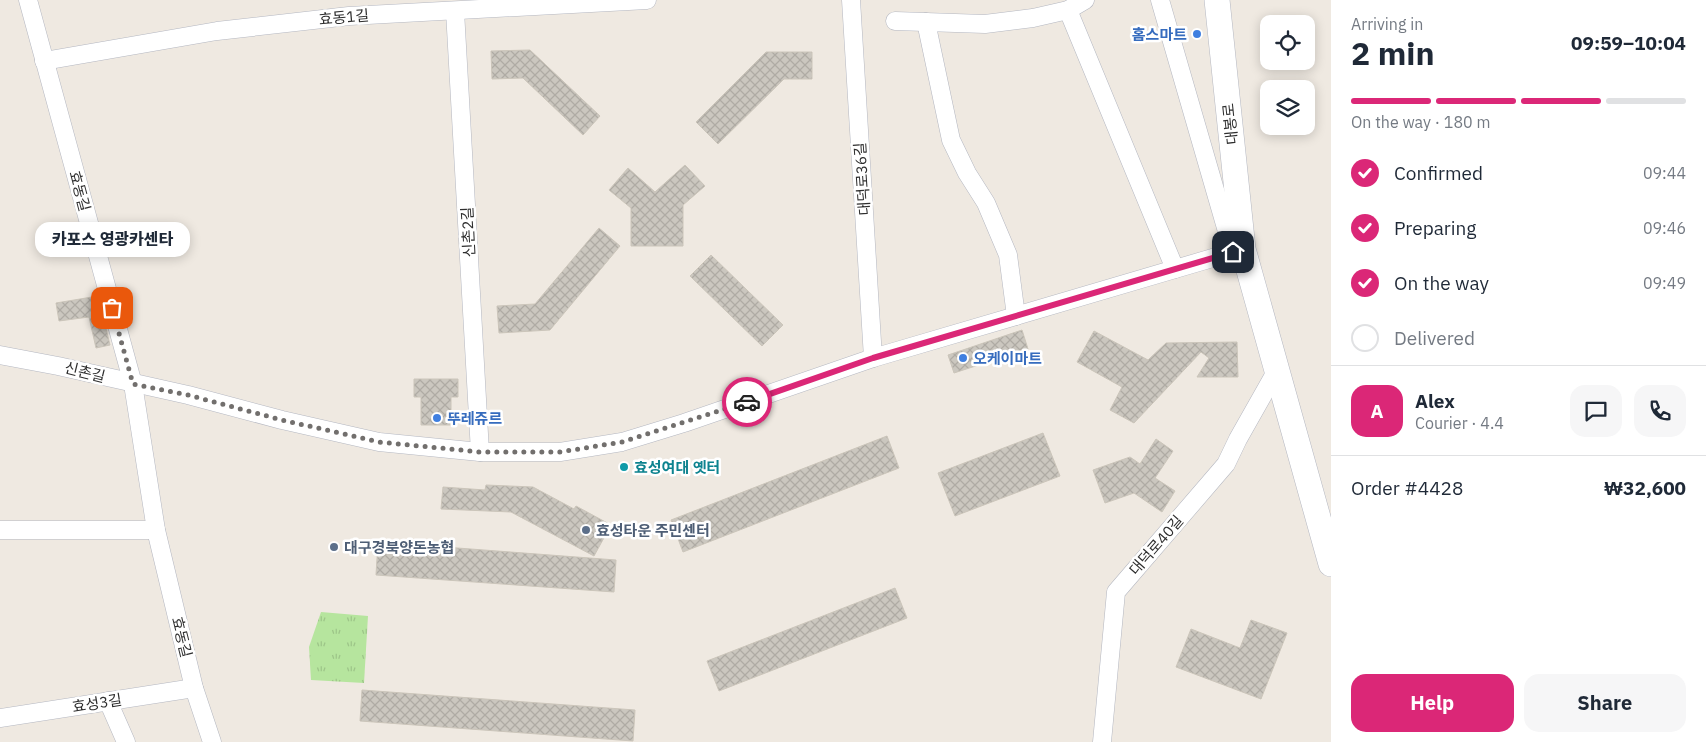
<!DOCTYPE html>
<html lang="en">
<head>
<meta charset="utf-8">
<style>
  body { margin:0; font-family:"IBM Plex Sans","Noto Sans KR",sans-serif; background:#f6f6f7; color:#1f2937; height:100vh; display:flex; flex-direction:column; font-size:19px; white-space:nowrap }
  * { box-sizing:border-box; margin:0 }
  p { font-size:16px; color:#747a83 }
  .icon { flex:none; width:28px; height:28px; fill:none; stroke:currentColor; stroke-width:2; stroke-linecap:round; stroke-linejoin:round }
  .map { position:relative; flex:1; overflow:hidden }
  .sheet { display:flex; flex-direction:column; background:#fff; width:375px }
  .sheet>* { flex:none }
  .buttons { position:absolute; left:1260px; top:15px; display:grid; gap:10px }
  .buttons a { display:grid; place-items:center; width:55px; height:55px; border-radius:10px; background:#fff; box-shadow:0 2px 12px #0003; font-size:25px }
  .pin { position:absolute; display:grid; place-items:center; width:42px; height:42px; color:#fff; margin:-21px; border-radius:10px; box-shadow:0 2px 8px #0006 }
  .courier { position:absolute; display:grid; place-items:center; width:50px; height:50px; margin:-25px; border:4px solid #db2777; border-radius:50%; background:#fff; color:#222; box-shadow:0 1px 6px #0007 }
  .bubble { position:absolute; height:35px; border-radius:15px; background:#fff; box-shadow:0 2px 12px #0003; font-size:16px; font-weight:800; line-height:35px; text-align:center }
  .head em { font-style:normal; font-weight:800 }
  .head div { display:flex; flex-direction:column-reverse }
  .head { display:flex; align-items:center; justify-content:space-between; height:85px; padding:0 20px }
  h1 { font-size:32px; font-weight:800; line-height:38px }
  .bar { display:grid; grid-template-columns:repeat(4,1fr); gap:8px 5px; align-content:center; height:60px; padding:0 20px }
  .bar i { height:6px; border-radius:4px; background:#e0e1e3 }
  .bar .selected { background:#db2777 }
  .bar p { grid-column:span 4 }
  .line { display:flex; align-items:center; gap:12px; padding:0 20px; border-top:1px solid #e0e1e3 }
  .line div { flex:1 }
  .round { display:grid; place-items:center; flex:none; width:52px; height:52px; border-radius:15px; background:#f6f6f7 }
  ol { padding:0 20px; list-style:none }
  li { display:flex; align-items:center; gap:15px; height:55px }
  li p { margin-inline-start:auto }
  li .icon { padding:5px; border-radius:50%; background:#db2777; color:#fff; stroke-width:4 }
  li:last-child { color:#747a83 }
  li i { width:28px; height:28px; border:2px solid #e0e1e3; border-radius:50% }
  .action { display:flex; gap:10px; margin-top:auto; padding:10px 20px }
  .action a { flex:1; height:58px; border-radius:15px; background:#db2777; color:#fff; font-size:20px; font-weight:800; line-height:58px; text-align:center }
  .action a+a { background:#f6f6f7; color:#1f2937 }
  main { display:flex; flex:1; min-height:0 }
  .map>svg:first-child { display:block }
</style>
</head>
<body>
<main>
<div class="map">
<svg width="1331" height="742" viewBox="0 0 1331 742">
  <defs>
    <pattern id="park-tufts" width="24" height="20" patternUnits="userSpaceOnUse" patternTransform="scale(1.25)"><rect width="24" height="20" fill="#b6e59e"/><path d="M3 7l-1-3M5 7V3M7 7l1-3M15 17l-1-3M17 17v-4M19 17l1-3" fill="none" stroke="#9dc588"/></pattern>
    <pattern id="building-cross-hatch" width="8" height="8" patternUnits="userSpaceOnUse" patternTransform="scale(1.25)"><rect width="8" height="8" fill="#cbc7bf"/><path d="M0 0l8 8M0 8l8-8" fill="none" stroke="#afaba4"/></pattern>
  </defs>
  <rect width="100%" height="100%" fill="#efe9e1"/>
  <path fill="url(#park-tufts)" d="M 321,612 L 368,616 L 364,683 L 311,680 L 309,647 Z"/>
  <g fill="url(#building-cross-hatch)" stroke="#cbc5ba">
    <path d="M 530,50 L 600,116 L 583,135 L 523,78 L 492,79 L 491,51 Z"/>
    <path d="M 766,52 L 812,52 L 812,79 L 784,79 L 718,144 L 696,122 Z"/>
    <path d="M 685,165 L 705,186 L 683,205 L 683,246 L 631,246 L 631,208 L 609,190 L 628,168 L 655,192 Z"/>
    <path d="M 599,228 L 620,246 L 550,330 L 499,333 L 497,306 L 535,304 Z"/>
    <path d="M 711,255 L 783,325 L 762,346 L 690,276 Z"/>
    <path d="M 98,296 L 110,345 L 96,348 L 89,317 L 59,321 L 56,303 Z"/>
    <path d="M 1022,330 L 1028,349 L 954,373 L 948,355 Z"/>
    <path d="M 1094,331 L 1148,360 L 1166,343 L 1237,342 L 1238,377 L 1197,377 L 1209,358 L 1201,352 L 1134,423 L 1110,410 L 1122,387 L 1077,362 Z"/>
    <path d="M 414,379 L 458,379 L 458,397 L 451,397 L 451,425 L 421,425 L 421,397 L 414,397 Z"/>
    <path d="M 1043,433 L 1060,476 L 955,516 L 938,473 Z"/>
    <path d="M 887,436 L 899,468 L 683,552 L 671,520 Z"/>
    <path d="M 1156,439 L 1173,451 L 1155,478 L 1175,491 L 1162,512 L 1134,493 L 1105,503 L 1093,470 L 1130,457 L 1140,464 Z"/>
    <path d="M 486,485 L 533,487 L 574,509 L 576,506 L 611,525 L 594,556 L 511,512 L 441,509 L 443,487 L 485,490 Z"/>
    <path d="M 378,542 L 616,560 L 614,592 L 376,575 Z"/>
    <path d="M 895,588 L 907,618 L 719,691 L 707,661 Z"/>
    <path d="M 1251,620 L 1287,633 L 1261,699 L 1176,667 L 1191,629 L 1240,648 Z"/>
    <path d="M 362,690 L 635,710 L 633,741 L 360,721 Z"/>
  </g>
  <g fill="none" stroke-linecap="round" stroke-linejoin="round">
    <defs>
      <g id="street">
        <path d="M 28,0 L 133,384 L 156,530 L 194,688 L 212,742"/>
        <path d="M 851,0 L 873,358"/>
        <path d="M 1160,0 L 1233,252"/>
        <path d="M 1068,10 L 1175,269"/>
        <path d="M 455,11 L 480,452"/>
        <path d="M 895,21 L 985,24 L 1033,18 L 1068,10 L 1085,0"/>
        <path d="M 926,22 L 951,140 L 967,173 L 986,203 L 1008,255 L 1016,316"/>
        <path d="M 44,61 L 217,31 L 349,16 L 647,0"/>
        <path d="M 0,355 L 58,366 L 188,395 L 282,420 L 379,442 L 480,452 L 560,452 L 622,442 L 684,423 L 873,358 L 1243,249"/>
        <path d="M 0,530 L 156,530"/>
        <path d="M 108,701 L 126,742"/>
        <path d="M 0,718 L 194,688"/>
        <path d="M 1102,742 L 1116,592 L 1226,464 L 1238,439 L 1277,370"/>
      </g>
      <path id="secondary" d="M 1217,0 L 1243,249 L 1331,564"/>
    </defs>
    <use href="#street" stroke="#b4b7c1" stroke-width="19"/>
    <use href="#secondary" stroke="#b4b7c1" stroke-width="26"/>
    <use href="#street" stroke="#fff" stroke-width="18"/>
    <use href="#secondary" stroke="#fff" stroke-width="25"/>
  </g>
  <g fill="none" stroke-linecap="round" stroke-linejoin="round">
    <path stroke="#726f6d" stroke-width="5" stroke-dasharray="0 9" d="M 112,308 L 133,384 L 188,395 L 282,420 L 379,442 L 480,452 L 560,452 L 622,442 L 747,402"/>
    <path stroke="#db2777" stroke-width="6" d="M 747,402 L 873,358 L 1233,252"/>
  </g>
  <g fill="#3f7fe0" stroke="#fff" stroke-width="2">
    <circle cx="1197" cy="34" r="5"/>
    <circle cx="963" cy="358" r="5"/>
    <circle cx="437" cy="418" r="5"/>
  </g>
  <circle fill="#0f9aa8" stroke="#fff" stroke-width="2" cx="624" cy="467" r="5"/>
  <g fill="#5c6f8a" stroke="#fff" stroke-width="2">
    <circle cx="586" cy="530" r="5"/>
    <circle cx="334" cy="547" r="5"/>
  </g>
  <g text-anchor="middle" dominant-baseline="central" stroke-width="5" stroke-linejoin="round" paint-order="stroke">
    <g font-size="15" fill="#2e2e2e" stroke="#fff">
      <text transform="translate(344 17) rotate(-5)">효동1길</text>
      <text transform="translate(1230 124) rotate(-96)">대봉로</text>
      <text transform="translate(862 179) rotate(-94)">대덕로36길</text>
      <text transform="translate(80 191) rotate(75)">효동길</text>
      <text transform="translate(468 232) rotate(-93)">신촌2길</text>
      <text transform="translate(85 372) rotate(14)">신촌길</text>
      <text transform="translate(1156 545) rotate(-49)">대덕로40길</text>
      <text transform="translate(182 637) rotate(76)">효동길</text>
      <text transform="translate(97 703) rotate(-9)">효성3길</text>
    </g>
    <g font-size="15" font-weight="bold" fill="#366cbe" stroke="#fff" text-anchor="start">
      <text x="1187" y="34" text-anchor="end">홈스마트</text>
      <text x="973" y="358">오케이마트</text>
      <text x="447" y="418">뚜레쥬르</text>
    </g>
    <g font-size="15" font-weight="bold" fill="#0d838f" stroke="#fff" text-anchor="start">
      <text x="634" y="467">효성여대 옛터</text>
    </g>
    <g font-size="15" font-weight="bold" fill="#4e5e75" stroke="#fff" text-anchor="start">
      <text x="596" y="530">효성타운 주민센터</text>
      <text x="344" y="547">대구경북양돈농협</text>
    </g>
  </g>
</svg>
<div class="buttons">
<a><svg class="icon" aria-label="locate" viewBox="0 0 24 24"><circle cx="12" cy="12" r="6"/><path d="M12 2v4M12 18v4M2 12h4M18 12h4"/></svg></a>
<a><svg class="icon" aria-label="layers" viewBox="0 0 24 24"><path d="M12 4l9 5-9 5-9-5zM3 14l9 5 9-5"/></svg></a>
</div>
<div class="pin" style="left:112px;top:308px;background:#ea580c"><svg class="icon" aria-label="bag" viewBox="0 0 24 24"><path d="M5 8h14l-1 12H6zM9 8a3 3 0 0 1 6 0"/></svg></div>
<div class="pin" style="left:1233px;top:252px;background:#1f2937"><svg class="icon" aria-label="home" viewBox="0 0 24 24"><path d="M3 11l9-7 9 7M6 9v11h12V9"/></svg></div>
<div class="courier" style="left:747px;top:402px"><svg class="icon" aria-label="car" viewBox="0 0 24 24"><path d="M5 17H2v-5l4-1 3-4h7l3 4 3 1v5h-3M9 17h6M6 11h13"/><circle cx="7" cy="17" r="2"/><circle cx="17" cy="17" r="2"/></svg></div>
<div class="bubble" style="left:35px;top:222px;width:155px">카포스 영광카센타</div>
</div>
<section class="sheet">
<div class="head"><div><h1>2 min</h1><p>Arriving in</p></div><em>09:59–10:04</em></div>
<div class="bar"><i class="selected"></i><i class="selected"></i><i class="selected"></i><i></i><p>On the way · 180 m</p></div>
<ol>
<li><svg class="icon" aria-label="check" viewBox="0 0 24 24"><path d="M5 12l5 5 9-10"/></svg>Confirmed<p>09:44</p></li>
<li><svg class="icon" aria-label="check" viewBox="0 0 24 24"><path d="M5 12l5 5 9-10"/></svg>Preparing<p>09:46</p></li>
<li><svg class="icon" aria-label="check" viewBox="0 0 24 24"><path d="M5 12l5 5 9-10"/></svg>On the way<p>09:49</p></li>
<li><i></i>Delivered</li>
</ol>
<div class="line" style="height:90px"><b class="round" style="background:#db2777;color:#fff">A</b><div><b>Alex</b><p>Courier · 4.4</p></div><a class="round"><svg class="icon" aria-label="chat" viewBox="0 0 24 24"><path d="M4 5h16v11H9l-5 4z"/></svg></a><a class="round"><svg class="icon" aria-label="phone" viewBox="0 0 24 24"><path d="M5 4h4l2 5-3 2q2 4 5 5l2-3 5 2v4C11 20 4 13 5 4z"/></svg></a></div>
<div class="line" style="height:65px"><div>Order #4428</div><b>₩32,600</b></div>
<div class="action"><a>Help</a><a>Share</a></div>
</section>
</main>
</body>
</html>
